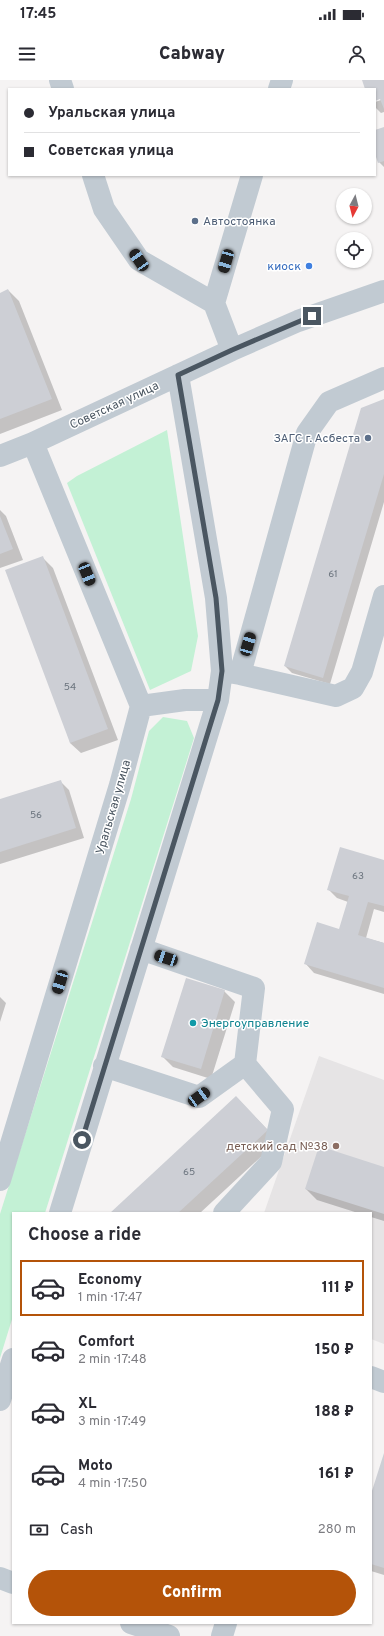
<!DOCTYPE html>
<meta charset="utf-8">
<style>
body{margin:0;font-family:Overpass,sans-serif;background:#f7f7f7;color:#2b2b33;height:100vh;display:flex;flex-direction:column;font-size:15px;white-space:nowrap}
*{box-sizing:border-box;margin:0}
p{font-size:13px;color:#7c7c81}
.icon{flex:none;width:22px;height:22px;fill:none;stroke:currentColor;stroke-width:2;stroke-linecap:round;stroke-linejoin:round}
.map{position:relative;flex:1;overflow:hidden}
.side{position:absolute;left:12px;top:1132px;width:360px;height:412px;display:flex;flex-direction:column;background:#fff;border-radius:0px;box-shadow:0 1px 3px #0004}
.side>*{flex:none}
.banner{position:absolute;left:8px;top:8px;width:368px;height:88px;border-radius:0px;box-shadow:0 1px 3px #0004;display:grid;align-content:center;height:88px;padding:0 16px;background:#fff}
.needle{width:26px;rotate:187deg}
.fabs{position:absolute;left:336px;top:108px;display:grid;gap:8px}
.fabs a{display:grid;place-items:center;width:36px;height:36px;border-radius:50%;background:#fff;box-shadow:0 1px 3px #0004;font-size:20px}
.end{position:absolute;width:18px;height:18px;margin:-9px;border:5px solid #4a5661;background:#fff;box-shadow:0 0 0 2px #fff}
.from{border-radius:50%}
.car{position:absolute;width:12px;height:24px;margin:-12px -6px;border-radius:5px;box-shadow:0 0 3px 1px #0007;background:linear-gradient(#222 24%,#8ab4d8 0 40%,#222 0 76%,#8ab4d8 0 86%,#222 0)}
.banner b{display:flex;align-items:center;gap:14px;height:38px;font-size:15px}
.banner b+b{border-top:1px solid #e1e1e2}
.banner i{width:10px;height:10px;background:#2b2b33}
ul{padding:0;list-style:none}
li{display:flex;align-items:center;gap:12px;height:56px;margin:0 8px 6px;padding:0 8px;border:2px solid transparent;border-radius:0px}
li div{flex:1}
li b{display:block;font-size:15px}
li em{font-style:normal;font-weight:800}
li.selected{border-color:#b45309}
li>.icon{width:36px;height:36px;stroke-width:1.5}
h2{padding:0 16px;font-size:18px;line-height:48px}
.pay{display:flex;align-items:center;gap:10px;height:44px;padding:0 16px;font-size:15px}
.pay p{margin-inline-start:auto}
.action{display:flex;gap:8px;margin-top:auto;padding:8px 16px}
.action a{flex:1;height:46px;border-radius:24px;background:#b45309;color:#fff;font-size:16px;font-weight:800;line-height:46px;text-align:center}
.status{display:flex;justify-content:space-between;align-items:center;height:28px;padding:0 20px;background:#fff;direction:ltr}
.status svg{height:11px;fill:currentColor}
header{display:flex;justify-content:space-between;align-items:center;height:52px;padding:0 16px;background:#fff;font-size:18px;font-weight:800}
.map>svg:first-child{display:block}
</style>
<div class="status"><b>17:45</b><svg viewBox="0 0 49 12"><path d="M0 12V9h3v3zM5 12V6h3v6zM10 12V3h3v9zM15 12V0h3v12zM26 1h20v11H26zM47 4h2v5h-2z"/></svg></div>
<header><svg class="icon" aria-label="menu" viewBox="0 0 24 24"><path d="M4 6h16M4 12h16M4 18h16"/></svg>Cabway<svg class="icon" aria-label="person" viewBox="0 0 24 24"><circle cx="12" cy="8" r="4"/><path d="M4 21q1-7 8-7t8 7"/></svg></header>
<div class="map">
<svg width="384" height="1556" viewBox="0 0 384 1556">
<rect width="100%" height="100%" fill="#f5f3f3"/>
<path fill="#e6e4e5" d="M319,976L384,1000V1264L371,1259V1133H264Z"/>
<path fill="#c3f1d5" d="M167,350L198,556L191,591L150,610L67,403L77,396Z
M163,637L187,641L194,658L45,1133H13V1236L0,1278V1134L131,719L149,651Z"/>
<path fill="#0003" d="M363,0H384V17L375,20V22L384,19V32L381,33L375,27V9H366Z
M384,48V87L379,82L375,71V51Z
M8,210L19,221L62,330L0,354V214Z
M384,320V422L330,604L292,593L285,586Z
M0,430L6,436L23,480L0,488Z
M42,477L53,488L118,660L81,673L70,663Z
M60,701L69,710L84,758L0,784V720Z
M384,781V832L374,829L366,858L384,863V914L314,893L305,883L340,850L348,822L337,818L328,809Z
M224,911L235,922L211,999L173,987L162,976Z
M0,917L6,923L0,942Z
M236,1017L278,1061L200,1133H112Z
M384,1088V1141L371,1137V1133H358L317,1120L306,1109Z
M384,1376V1495L371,1491V1417Z"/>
<path fill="#cdcfd5" d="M362,0H384V29L380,19L375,21V9H365Z
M384,47V81L378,83L375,74V50Z
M8,209L52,319L0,339V213Z
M384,319V394L323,598L284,586L361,328Z
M0,436L13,469L0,474Z
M43,476L108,649L70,663L5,490Z
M61,700L76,748L0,772V719Z
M340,767L384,780V826L368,822L358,855L384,863V908L304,884L317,842L339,849L349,816L327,810Z
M186,898L225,910L201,989L161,977Z
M236,1016L268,1050L178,1133H110Z
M319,1066L384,1087V1134L305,1109Z
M384,1373V1488L371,1484V1414Z"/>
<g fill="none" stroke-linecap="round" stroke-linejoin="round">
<path stroke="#c1cad2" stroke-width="22" d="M60,0L63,9
M279,9L282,0
M93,95L104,129L139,180L214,223
M232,270L214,223L252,95
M0,376L33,363L232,270L298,241L384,211
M222,591L240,594L307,353L329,322L384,298
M240,594L336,616L353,608L362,592L384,516
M141,626L185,620H218
M141,869L254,908L245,984
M104,986L199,1017L245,984L283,1029L271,1082L224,1133
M0,1100L120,705L141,626L33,363
M60,1133L218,620L222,591L216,518L178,295
M371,1297L384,1302
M0,1320L13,1279
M0,1498L13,1503
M131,1543L169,1556
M222,1556L226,1543"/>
</g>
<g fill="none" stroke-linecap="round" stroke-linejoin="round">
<path stroke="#4a5661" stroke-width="5" d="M82,1060L218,620L222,591L216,518L178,295L232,270L312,236"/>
</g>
<g fill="#5c6f8a" stroke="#fff" stroke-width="1.5">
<circle cx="195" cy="141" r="4"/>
<circle cx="368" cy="358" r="4"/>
</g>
<circle fill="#3f7fe0" stroke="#fff" stroke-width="1.5" cx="309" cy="186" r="4"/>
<circle fill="#0f9aa8" stroke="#fff" stroke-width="1.5" cx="193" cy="943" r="4"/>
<circle fill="#8d6e63" stroke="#fff" stroke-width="1.5" cx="336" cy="1066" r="4"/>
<g text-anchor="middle" stroke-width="3" stroke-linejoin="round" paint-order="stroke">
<g font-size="10" fill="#6b747e">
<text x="333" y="497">61</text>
<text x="70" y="610">54</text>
<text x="36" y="738">56</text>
<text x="358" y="799">63</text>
<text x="189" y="1095">65</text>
</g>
<g font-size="12" fill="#4e5e75" stroke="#fff" text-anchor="start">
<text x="203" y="145">Автостоянка</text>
<text x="360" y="362" text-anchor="end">ЗАГС г. Асбеста</text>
</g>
<g font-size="12" fill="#366cbe" stroke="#fff" text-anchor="end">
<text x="301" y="190">киоск</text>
</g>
<g font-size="12" fill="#4a5661" stroke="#fff">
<text transform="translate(114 325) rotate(-25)" y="4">Советская улица</text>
<text transform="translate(113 727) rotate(-74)" y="4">Уральская улица</text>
</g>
<g font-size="12" fill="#0d838f" stroke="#fff" text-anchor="start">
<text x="201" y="947">Энергоуправление</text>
</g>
<g font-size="12" fill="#785e54" stroke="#fff" text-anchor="end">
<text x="328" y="1070">детский сад №38</text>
</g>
</g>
</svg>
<div class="fabs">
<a><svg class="needle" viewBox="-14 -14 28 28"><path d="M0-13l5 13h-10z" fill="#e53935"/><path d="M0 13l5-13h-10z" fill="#7c7c81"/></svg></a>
<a><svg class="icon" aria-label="locate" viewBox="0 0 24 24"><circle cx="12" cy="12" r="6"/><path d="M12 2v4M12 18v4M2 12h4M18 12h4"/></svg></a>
</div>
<i class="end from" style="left:82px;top:1060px"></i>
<i class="end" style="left:312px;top:236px"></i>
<i class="car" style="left:139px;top:180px;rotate:326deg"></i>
<i class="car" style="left:226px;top:181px;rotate:196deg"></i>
<i class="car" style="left:87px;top:494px;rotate:158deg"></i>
<i class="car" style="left:248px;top:564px;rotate:16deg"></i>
<i class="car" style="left:166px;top:878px;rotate:288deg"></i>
<i class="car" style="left:60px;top:902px;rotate:197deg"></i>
<i class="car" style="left:199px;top:1017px;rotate:54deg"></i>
<div class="banner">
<b><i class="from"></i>Уральская улица</b>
<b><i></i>Советская улица</b>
</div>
<section class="side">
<h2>Choose a ride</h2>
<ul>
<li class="selected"><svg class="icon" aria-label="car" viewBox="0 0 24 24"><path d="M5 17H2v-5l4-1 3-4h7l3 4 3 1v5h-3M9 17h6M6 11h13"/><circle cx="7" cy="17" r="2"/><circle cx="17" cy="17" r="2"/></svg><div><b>Economy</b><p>1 min · 17:47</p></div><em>111 ₽</em></li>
<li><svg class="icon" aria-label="car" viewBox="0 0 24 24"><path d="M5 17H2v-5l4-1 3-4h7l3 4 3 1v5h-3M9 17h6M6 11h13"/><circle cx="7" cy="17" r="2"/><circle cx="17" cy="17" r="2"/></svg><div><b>Comfort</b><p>2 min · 17:48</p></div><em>150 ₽</em></li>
<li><svg class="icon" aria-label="car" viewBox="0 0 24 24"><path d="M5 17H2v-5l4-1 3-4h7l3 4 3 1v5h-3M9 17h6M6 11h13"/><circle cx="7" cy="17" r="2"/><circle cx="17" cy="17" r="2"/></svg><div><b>XL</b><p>3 min · 17:49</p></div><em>188 ₽</em></li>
<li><svg class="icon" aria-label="car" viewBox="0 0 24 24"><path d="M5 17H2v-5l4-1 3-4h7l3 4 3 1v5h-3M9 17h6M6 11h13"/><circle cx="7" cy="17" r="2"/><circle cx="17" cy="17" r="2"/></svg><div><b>Moto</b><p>4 min · 17:50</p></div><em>161 ₽</em></li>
</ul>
<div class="pay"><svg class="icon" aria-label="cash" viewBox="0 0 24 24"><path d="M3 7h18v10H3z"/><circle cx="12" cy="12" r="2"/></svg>Cash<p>280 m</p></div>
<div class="action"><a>Confirm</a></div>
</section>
</div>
